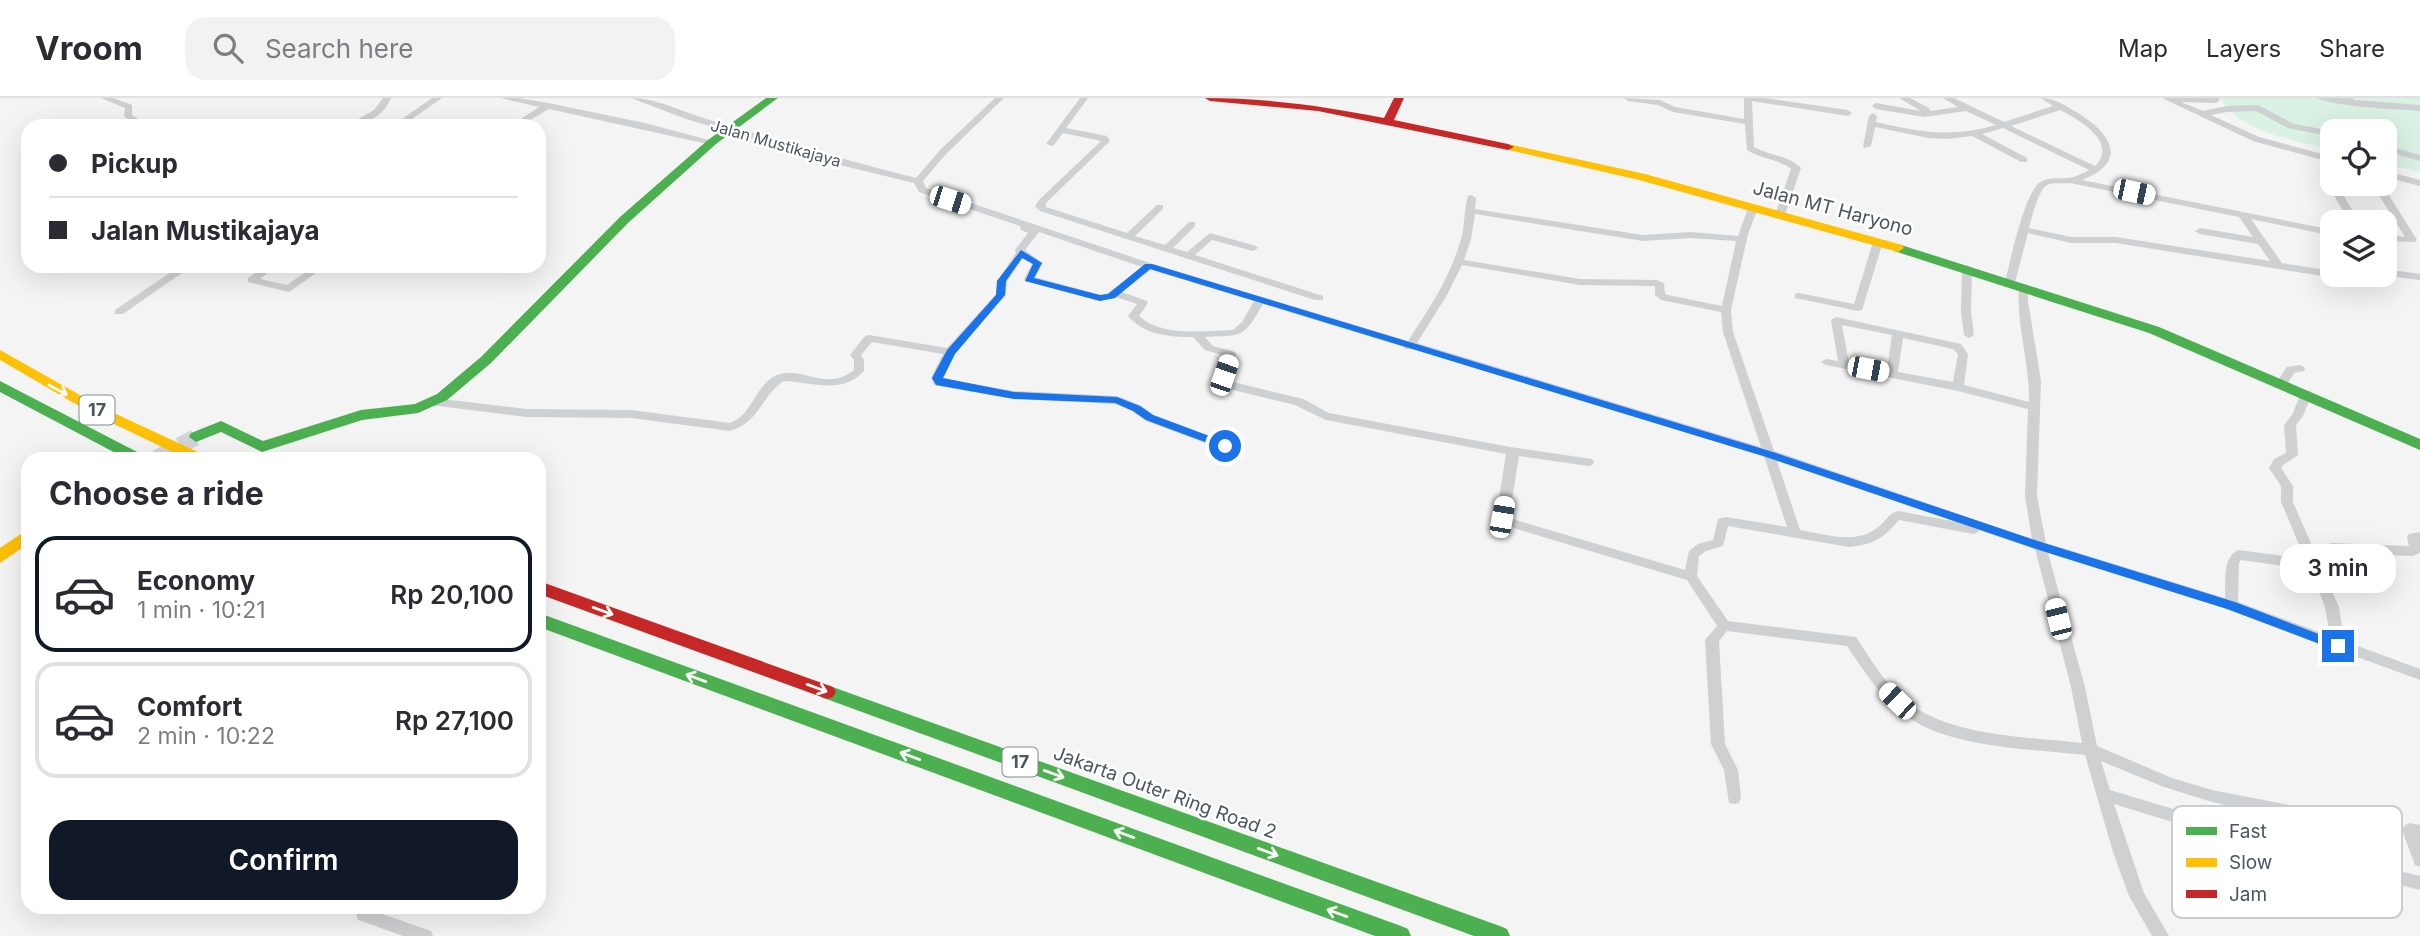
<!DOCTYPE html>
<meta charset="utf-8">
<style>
body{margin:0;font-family:Inter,sans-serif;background:#f2f2f3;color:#2b2b33;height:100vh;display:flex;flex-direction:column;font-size:26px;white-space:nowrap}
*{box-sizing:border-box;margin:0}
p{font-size:23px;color:#7c7c81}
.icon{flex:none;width:38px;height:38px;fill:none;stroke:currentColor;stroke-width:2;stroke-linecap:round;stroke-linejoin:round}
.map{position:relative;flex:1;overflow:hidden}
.details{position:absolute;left:21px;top:354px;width:525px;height:462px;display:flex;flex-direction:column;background:#fff;border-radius:21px;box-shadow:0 7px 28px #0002}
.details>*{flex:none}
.banner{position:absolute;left:21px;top:21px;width:525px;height:154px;border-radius:21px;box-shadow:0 7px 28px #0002;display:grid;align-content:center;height:154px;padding:0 28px;background:#fff}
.buttons{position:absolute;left:2320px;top:21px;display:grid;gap:14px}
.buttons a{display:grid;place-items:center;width:77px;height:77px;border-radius:14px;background:#fff;box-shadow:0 7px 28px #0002;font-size:35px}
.end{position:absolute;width:32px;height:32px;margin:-16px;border:9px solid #1a73e8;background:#fff;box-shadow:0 0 0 4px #fff}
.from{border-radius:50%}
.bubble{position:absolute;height:49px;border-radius:21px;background:#fff;box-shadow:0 7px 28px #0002;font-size:23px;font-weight:600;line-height:49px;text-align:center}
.car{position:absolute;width:21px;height:42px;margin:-21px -10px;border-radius:9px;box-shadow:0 0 5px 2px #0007;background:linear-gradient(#fff 24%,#345 0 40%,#fff 0 76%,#345 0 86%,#fff 0)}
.banner b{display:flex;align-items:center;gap:24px;height:66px;font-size:26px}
.banner b+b{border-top:2px solid #e1e1e2}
.banner i{width:18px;height:18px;background:#2b2b33}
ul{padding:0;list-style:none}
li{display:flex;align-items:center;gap:21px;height:116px;margin:0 14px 10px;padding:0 14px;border:4px solid #e1e1e2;border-radius:21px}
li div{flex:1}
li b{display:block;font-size:26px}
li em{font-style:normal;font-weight:600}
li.active{border-color:#111827}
li>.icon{width:63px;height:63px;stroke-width:1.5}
h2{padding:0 28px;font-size:32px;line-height:84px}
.cta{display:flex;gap:14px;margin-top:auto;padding:14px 28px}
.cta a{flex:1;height:80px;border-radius:21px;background:#111827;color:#fff;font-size:28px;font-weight:600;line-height:80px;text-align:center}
header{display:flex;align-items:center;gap:42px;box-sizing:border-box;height:98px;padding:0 35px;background:#fff;border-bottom:2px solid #e1e1e2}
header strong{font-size:33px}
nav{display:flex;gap:38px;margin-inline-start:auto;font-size:24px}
.search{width:490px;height:63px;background:#f2f2f3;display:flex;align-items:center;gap:18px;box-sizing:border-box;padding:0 24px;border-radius:21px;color:#7c7c81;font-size:26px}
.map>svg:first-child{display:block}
</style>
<header>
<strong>Vroom</strong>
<div class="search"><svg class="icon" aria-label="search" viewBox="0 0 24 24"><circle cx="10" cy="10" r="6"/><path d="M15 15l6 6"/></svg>Search here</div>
<nav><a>Map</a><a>Layers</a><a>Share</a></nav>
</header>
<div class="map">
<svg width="2420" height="838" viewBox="0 0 2420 838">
<rect width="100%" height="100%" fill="#f4f4f4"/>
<path fill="#d9f2e3" d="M2220,0H2420V74L2385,66V33H2333V52C2296,42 2241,36 2220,0Z"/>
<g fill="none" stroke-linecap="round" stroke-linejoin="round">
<path stroke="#d2d4d7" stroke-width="17" stroke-dasharray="17 9" stroke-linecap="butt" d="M157,360L196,339"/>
<path fill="#ced0d2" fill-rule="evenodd" d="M101,0H113L132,7V17L140,22L160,28L134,26L124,18L125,10Z
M383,0H391C384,18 365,28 346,28L374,12Z
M432,0H442L402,28H392Z
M501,0H518L548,5L645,25L716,44L712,47L549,11L520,28H510L539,9Z
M631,0C658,0 687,16 713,23C781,43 848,63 916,80L940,52L995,0H1004L946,56L923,83L926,90L1153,166L1408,243C1429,211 1451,178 1461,141C1465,127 1464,111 1468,98L1471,97L1476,100L1475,111L1643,137L1691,134L1738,138L1748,110L1750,108H1756L1758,110L1748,136L1731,212L1733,234L1774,353L2032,441L2025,398L2028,311L1958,293L1826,267L1821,264L1826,261L1838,263L1831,222L1836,219L1961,246L1968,256L1964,287L2029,304C2030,265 2016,227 2019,189L2024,186L2028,187V203L2041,283L2037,398L2046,445L2225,500C2226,484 2222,460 2238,452L2284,458L2303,456L2281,404V388L2269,370L2274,361L2286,355L2284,327L2292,317L2302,293H2310L2312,296L2303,318L2296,327L2298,357L2283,367L2281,370L2293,388V404L2313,450L2332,445L2409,448L2407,439L2409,436L2420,434V455L2412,458L2332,455L2317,459L2339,509L2344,543L2420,571V582L2227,511L2048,455L2085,589L2097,648L2172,680L2212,692L2310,711L2315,713L2317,718L2315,723L2310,725L2212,704L2164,689L2101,663L2110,692L2276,742L2420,778V792L2276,756L2114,706L2144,795L2169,838H2152L2129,798L2113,754L2085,657C2032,651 1950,650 1906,618C1881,600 1864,573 1847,548L1727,533L1719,543L1725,646L1738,672L1741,700L1739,705L1734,706L1729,705L1724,672L1711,646L1705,542L1717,528L1687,482L1500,426L1496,419L1506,356L1326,322L1295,307L1225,290L1219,277L1225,258L1205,252L1193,239C1169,239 1144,237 1128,218L1137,206L1116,199L1100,203L1025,183L1024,181L1032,166L1023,160L1007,183L1006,197L955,255L943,281L1014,293L1117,298L1140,307L1154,317L1229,345L1231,348L1229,351H1221L1146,323L1132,313L1115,306L1014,301L934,287L931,280L943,256L872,244L861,257L864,262V273C843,297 812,284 784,283C761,298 760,324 730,333L631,320L526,319L430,307L428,304L430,301L434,300L526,311L631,312L730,325C753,317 756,283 780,276C804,269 826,294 854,272V262L850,257L865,238L869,237L947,250L996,196L997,183L1016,155L1015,152L1028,135L1021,132L1020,128L919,94L914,85L840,67L686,21ZM1475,116L1643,143L1691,140L1736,143L1722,208L1668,197L1665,196L1664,185L1657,182L1580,181L1464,162L1471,141ZM1039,134L1142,169L1108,195L1100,197L1035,179L1043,165L1025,152ZM1462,167L1580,187L1655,188V197L1661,202L1721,214L1723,234L1761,349L1417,245L1447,197ZM1151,172L1254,203L1242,224L1233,232C1203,233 1162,239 1139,218L1148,205L1147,203L1122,194ZM1263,206L1404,249L1405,251H1413L1764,358L1787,429L1726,419L1718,421L1713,442L1698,446L1689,453L1685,472L1509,420L1519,358L1588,368L1592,367L1594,364L1592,361L1510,349L1329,315L1303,301L1233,284L1229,277L1236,256L1235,254L1213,248L1205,239C1243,237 1243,241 1263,206ZM1842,227L1892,237L1887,272L1849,265ZM1903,240L1953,251L1958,256L1953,284L1898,274ZM1777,363L1957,424L1898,413C1887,416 1886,424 1877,430C1855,447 1825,436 1800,432ZM1899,422L1973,436L1977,435L1979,432L2035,451L2071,589L2082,645C2030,639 1965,639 1919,612C1892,597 1873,565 1856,539L1728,523L1697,478L1699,458L1706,453L1723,448L1728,428L1849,449C1876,446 1883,440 1899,422ZM2241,462L2284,468L2307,464L2325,509L2330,538L2238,504L2239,465Z
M1080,0H1088L1066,30L1107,38L1110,43L1046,105V109L1127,135L1157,107H1163V111L1135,138L1165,147L1189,124H1195V128L1173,150L1187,154L1210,135L1256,148L1258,150L1253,153L1212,142L1195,157L1323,198V202H1315L1040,113L1035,108L1039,102L1101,43L1063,35L1053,48L1046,46Z
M1624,0L1660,2L1675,9L1744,21V0H1765L1848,12L1852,15L1848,18L1752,3L1754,49C1770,58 1788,57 1801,70L1785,117L1780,120L1775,117L1791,71C1778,61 1761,61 1747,52L1745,26L1673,14L1658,7L1628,3Z
M1899,0H1910L1929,10L1930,13L1958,9L1943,0H1954L2004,24L2053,8L2041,0C2053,0 2061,5 2071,11C2106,30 2134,62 2082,82L2333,132V138L2251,121L2282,165L2333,173V177L2367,178L2385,177V171L2420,176V182L2389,178L2373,184H2360L2116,145H2071L2028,135L2015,184L2014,186H2006L2005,184C2010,165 2025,90 2042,83C2050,79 2060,81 2069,80C2076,79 2083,75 2089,72L2003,30L1982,36L2027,60V64H2021L1972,38L1947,41L1928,40L1875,29L1871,48L1864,50L1863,48L1869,18L1873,15L1877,18L1876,24C1922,34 1949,40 1996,27L1966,13L1924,19L1876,11L1872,8L1876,5L1921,13ZM2060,12C2078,21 2119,44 2095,68L2011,28ZM2070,85L2239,119L2253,139L2200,130L2195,133L2200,136L2258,146L2270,163L2116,139H2071L2029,130C2032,120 2038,92 2047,87C2053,84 2063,86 2070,85Z
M2162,0H2219L2220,2L2216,5L2181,4L2203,13L2227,8L2258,7L2294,26L2333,33V39L2288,30L2256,13L2227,14L2211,17L2259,39L2333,59V65L2253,43Z
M2317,0H2353L2354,2L2420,7V13C2397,11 2334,9 2317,0Z
M2385,47L2420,57V63L2385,53Z
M2385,73L2420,82V88L2385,79Z
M2327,79H2333V86H2337L2359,124H2349L2325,81Z
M2382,91L2387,94L2417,142L2415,144L2385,143V137L2405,139L2377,94Z
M1878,141L1883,144L1862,212L1858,213L1795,200V196L1799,195L1854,206L1873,144Z
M1967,167L1972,170L1971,214L1974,237L1969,240L1964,237L1961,214L1962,170Z
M180,168H192L123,216H115V212Z
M265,168H277L260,181L287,187L314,168H326L289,194L248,184V180Z
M2300,267L2304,269L2305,271L2304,273L2294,275L2286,288H2278L2276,285L2287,269Z
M2410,725L2420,727V769L2415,767L2402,732L2405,727Z
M354,808H370L371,812L431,833L433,838H403L364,824L358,822Z"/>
<path fill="#4caf50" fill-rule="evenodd" d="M766,0H778L716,46L628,125L491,265L447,302L418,315L362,322L262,354L221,334L196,344L189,339L191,335L221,323L263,343L361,312L415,306L437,296L481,259L620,119L708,42Z
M1898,146L2159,229L2420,341V352L2149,235L1894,153L1892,150Z
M0,283L141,356L144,360H125L0,294Z
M539,515L1401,828L1408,831L1411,838H1375L539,529Z
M827,587L1500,828L1507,831L1510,838H1474L821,599L818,594L821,589Z"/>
<path fill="#ffc107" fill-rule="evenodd" d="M1508,46L1645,76L1902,147L1904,150L1898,154L1639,82L1504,51V47Z
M0,252L101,309L202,356L205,360H185L91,315L0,262Z
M28,431V446L0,465V450Z"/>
<path fill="#c62828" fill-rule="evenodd" d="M1205,0C1266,0 1324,8 1384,20L1394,0H1404L1394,22L1508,46L1514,49L1508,52L1318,13L1210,3Z
M539,483L833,589L836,594L833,599L827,601L539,496Z"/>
</g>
<defs><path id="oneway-shaft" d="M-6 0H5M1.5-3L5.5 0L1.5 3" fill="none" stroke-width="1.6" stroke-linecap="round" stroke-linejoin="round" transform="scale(1.75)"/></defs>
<g stroke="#f6fbf6">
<use href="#oneway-shaft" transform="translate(58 292) rotate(28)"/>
<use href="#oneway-shaft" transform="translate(603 513) rotate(20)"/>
<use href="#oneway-shaft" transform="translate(696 580) rotate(-160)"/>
<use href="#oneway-shaft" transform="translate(817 590) rotate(20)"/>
<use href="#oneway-shaft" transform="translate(910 658) rotate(-160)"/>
<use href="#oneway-shaft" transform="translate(1054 676) rotate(20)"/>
<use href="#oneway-shaft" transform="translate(1124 736) rotate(-160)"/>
<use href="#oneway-shaft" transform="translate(1268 754) rotate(20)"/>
<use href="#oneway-shaft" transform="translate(1337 815) rotate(-160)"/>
</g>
<path fill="#1a73e8" d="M1021,152L1042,165L1034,180L1100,197L1108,196L1145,166H1152L1773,354L2044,445L2235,504L2342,545L2344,548L2338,553L2227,511L2036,451L1766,359L1150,171L1115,200L1100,203L1025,183L1033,166L1022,160L1006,183L1005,197L955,256L943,280L1014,294L1117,299L1140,308L1153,317L1228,345V350H1221L1146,322L1133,313L1115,305L1014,301L936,287L932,280L947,252L996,197L997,183Z"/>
<g text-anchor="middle" stroke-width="5" stroke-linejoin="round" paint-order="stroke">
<g font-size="16" fill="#4a5661" stroke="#fff">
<text transform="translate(776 45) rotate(16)" y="6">Jalan Mustikajaya</text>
</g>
<g fill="#fff" stroke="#808990" stroke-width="2">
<rect x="79.5" y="297.5" width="35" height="29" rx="5"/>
<rect x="1002.5" y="649.5" width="35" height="29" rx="5"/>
</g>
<g font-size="18" font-weight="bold" fill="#4a5661">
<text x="97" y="318">17</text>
<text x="1020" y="670">17</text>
</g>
<g font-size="19" fill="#4a5661" stroke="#fff">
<text transform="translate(1833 110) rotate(15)" y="7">Jalan MT Haryono</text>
<text transform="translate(1165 694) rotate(20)" y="7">Jakarta Outer Ring Road 2</text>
</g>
</g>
<rect x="2172" y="708" width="230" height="112" rx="10" fill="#fff" stroke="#c9ccd0" stroke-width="2"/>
<rect x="2186" y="729" width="31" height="8" fill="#4caf50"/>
<rect x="2186" y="760" width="31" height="9" fill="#ffc107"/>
<rect x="2186" y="792" width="31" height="8" fill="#c62828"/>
<g font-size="19" fill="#4a5661">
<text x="2229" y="740">Fast</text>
<text x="2229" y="771">Slow</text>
<text x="2229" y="803">Jam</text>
</g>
</svg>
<div class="buttons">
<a><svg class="icon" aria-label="locate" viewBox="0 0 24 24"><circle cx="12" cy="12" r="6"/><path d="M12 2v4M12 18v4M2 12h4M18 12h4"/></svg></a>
<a><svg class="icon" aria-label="layers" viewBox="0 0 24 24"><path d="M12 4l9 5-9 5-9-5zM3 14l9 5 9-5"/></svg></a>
</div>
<i class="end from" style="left:1225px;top:348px"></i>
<i class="end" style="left:2338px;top:548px"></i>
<div class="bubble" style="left:2280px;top:446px;width:116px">3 min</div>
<i class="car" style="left:2134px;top:94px;rotate:102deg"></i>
<i class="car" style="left:950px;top:102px;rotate:108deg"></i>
<i class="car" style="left:1868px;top:271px;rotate:101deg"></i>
<i class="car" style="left:1224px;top:277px;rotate:19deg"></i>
<i class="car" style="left:1502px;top:419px;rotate:10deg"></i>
<i class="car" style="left:2058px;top:521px;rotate:346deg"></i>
<i class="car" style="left:1897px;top:603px;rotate:314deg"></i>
<div class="banner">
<b><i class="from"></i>Pickup</b>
<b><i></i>Jalan Mustikajaya</b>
</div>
<section class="details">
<h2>Choose a ride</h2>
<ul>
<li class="active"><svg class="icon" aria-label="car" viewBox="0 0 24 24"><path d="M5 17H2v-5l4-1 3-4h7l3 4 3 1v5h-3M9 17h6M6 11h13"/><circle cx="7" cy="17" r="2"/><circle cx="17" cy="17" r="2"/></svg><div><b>Economy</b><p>1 min · 10:21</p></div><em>Rp 20,100</em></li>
<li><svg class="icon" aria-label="car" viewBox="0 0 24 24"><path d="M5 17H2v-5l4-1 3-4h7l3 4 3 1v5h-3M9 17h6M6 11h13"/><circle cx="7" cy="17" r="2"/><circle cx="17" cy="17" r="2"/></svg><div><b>Comfort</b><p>2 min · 10:22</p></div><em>Rp 27,100</em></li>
</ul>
<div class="cta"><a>Confirm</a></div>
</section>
</div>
